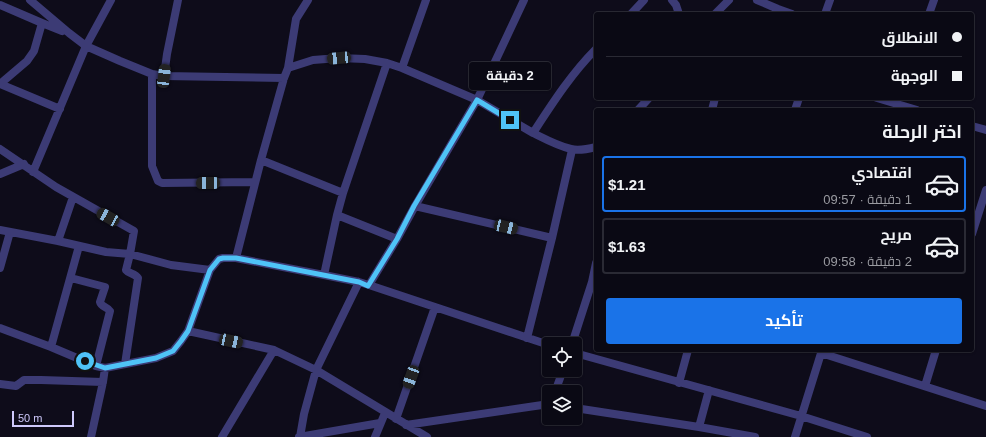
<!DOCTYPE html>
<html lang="ar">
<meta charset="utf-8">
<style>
body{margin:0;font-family:Helvetica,Cairo,sans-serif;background:#13121d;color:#f1f3f6;direction:rtl;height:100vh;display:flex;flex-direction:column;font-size:15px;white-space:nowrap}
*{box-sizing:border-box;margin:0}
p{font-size:13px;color:#999aa0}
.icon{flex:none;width:22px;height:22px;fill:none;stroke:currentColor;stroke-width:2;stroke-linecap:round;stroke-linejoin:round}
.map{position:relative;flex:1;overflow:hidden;direction:ltr}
.details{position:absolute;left:594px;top:108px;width:380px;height:244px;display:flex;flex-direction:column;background:#0a0914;border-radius:4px;box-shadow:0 1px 3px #0004,0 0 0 1px #2a2a34;direction:rtl}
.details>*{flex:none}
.hud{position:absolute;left:594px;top:12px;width:380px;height:88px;border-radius:4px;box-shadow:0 1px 3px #0004,0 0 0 1px #2a2a34;direction:rtl;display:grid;align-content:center;height:88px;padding:0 12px;background:#0a0914}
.tools{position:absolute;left:542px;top:337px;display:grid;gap:8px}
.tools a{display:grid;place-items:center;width:40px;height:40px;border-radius:4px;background:#0a0914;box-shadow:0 1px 3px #0004,0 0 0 1px #2a2a34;font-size:20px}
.scale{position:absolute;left:12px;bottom:10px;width:62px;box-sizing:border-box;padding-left:4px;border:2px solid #cec9fb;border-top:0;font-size:11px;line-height:14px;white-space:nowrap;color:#cec9fb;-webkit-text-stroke:3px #0e0c1a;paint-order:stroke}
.end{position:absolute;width:18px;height:18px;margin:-9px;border:5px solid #4fc3f7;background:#111;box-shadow:0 0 0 2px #111}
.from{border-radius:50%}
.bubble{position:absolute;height:28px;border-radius:4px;background:#0a0914;box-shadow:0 1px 3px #0004,0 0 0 1px #2a2a34;font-size:13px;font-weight:700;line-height:28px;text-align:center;direction:rtl}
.car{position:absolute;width:12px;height:24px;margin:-12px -6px;border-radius:5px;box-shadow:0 0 3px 1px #0007;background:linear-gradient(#222 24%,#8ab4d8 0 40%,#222 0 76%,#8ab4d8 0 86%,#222 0)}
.hud b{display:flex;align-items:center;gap:14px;height:38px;font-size:15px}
.hud b+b{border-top:1px solid #2a2a34}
.hud i{width:10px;height:10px;background:#f1f3f6}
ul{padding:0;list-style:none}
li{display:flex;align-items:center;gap:12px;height:56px;margin:0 8px 6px;padding:0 4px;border:2px solid #2a2a34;border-radius:4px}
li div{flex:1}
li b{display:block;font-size:15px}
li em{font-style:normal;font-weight:700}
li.current{border-color:#1a73e8}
li>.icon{width:36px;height:36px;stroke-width:1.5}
h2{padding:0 12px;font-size:18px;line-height:48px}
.action{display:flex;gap:8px;margin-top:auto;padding:8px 12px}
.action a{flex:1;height:46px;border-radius:4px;background:#1a73e8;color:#fff;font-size:16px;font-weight:700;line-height:46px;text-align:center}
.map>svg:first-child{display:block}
</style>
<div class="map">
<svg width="986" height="437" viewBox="0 0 986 437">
<rect width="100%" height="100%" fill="#0e0c1a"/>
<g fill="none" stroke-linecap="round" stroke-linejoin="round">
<path stroke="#3c3b75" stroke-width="8" d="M30,0L69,33L86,46L120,61L152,74L164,76L284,78
M426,0L402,68L477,100L533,133C552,104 571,74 596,49
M672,0L676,5L679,14
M757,0L778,9L792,14
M0,5L42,23L34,51L27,61L0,84
M631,14L644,0
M715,14L729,0
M825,14L830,0
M929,14L934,0
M42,23L62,31
M387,63L343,193L337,215L397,239
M288,68L296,19L308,0
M402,68L387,63L365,59L339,58L313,60L288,68L284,78L261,160L236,258L324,275L359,282L369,285L397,239L415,206L477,100L524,0
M152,74V166L158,181L162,183L255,182
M164,76L167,54L178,0
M0,84L60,109
M877,98L917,110
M638,110L649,98
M712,110L715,98
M795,110L799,98
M972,126L986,130
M533,133C545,139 558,146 571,149C579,151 588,149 596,147
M0,149L56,187L134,231L130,254L126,270C129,274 135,273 138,278L125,364
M261,160L343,193
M33,172L86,46L111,0
M0,174L24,164
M415,206L552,238L572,150
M0,230L58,241L106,252L130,254L171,265L210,270
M972,234L986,190
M58,241L73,197
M236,258H223L219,259L210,270L188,331L274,350L316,370L304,414L300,437
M0,268L10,232
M324,275L337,215
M71,278L105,287L100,302C101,307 108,307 110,311L96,366
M359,282L316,370L427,437
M369,285L549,345
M0,328L51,347L96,366L105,368L156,358L173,351L181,341L188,331
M527,338L552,238
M572,344L592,282L596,263
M51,347L79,246
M575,353L801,416L867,437
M821,353L986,406
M679,383L688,350
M0,384L16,386L24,380H41L103,382
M925,386L936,350
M555,392L563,370
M575,408L699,427L755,437
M396,419L435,307
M406,425L549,404
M699,427L709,390
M91,437L103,382L105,368
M222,437L274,350
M299,437L380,423
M375,437L385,413
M795,437L822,350"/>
</g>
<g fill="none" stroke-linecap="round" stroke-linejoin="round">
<path stroke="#4fc3f7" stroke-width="5" d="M85,361L105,368L156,358L173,351L181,341L188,331L210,270L219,259L223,258H236L359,282L368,286L397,239L414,206L477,100L510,120"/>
</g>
</svg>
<div class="tools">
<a><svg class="icon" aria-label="locate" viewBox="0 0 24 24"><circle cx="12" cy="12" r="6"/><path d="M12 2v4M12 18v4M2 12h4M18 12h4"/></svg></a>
<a><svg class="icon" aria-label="layers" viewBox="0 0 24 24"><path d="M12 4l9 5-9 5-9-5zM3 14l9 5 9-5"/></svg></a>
</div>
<div class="scale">50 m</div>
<i class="end from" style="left:85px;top:361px"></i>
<i class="end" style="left:510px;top:120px"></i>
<div class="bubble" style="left:469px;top:62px;width:82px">2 دقيقة</div>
<i class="car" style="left:339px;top:58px;rotate:265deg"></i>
<i class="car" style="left:164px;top:76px;rotate:7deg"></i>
<i class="car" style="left:208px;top:183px;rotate:269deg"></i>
<i class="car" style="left:108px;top:217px;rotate:299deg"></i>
<i class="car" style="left:506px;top:227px;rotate:103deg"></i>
<i class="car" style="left:231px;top:341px;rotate:102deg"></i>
<i class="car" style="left:411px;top:377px;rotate:200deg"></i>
<div class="hud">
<b><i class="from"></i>الانطلاق</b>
<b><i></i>الوجهة</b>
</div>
<section class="details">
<h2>اختر الرحلة</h2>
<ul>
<li class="current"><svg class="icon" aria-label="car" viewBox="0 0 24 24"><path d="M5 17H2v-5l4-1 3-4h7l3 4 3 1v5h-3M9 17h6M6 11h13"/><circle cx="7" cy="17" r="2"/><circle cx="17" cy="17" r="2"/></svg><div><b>اقتصادي</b><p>1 دقيقة · 09:57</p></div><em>$1.21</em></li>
<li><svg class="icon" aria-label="car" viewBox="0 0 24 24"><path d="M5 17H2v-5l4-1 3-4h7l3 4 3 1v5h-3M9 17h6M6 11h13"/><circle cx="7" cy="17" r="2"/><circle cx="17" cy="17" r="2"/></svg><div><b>مريح</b><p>2 دقيقة · 09:58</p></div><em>$1.63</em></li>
</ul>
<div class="action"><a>تأكيد</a></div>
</section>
</div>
